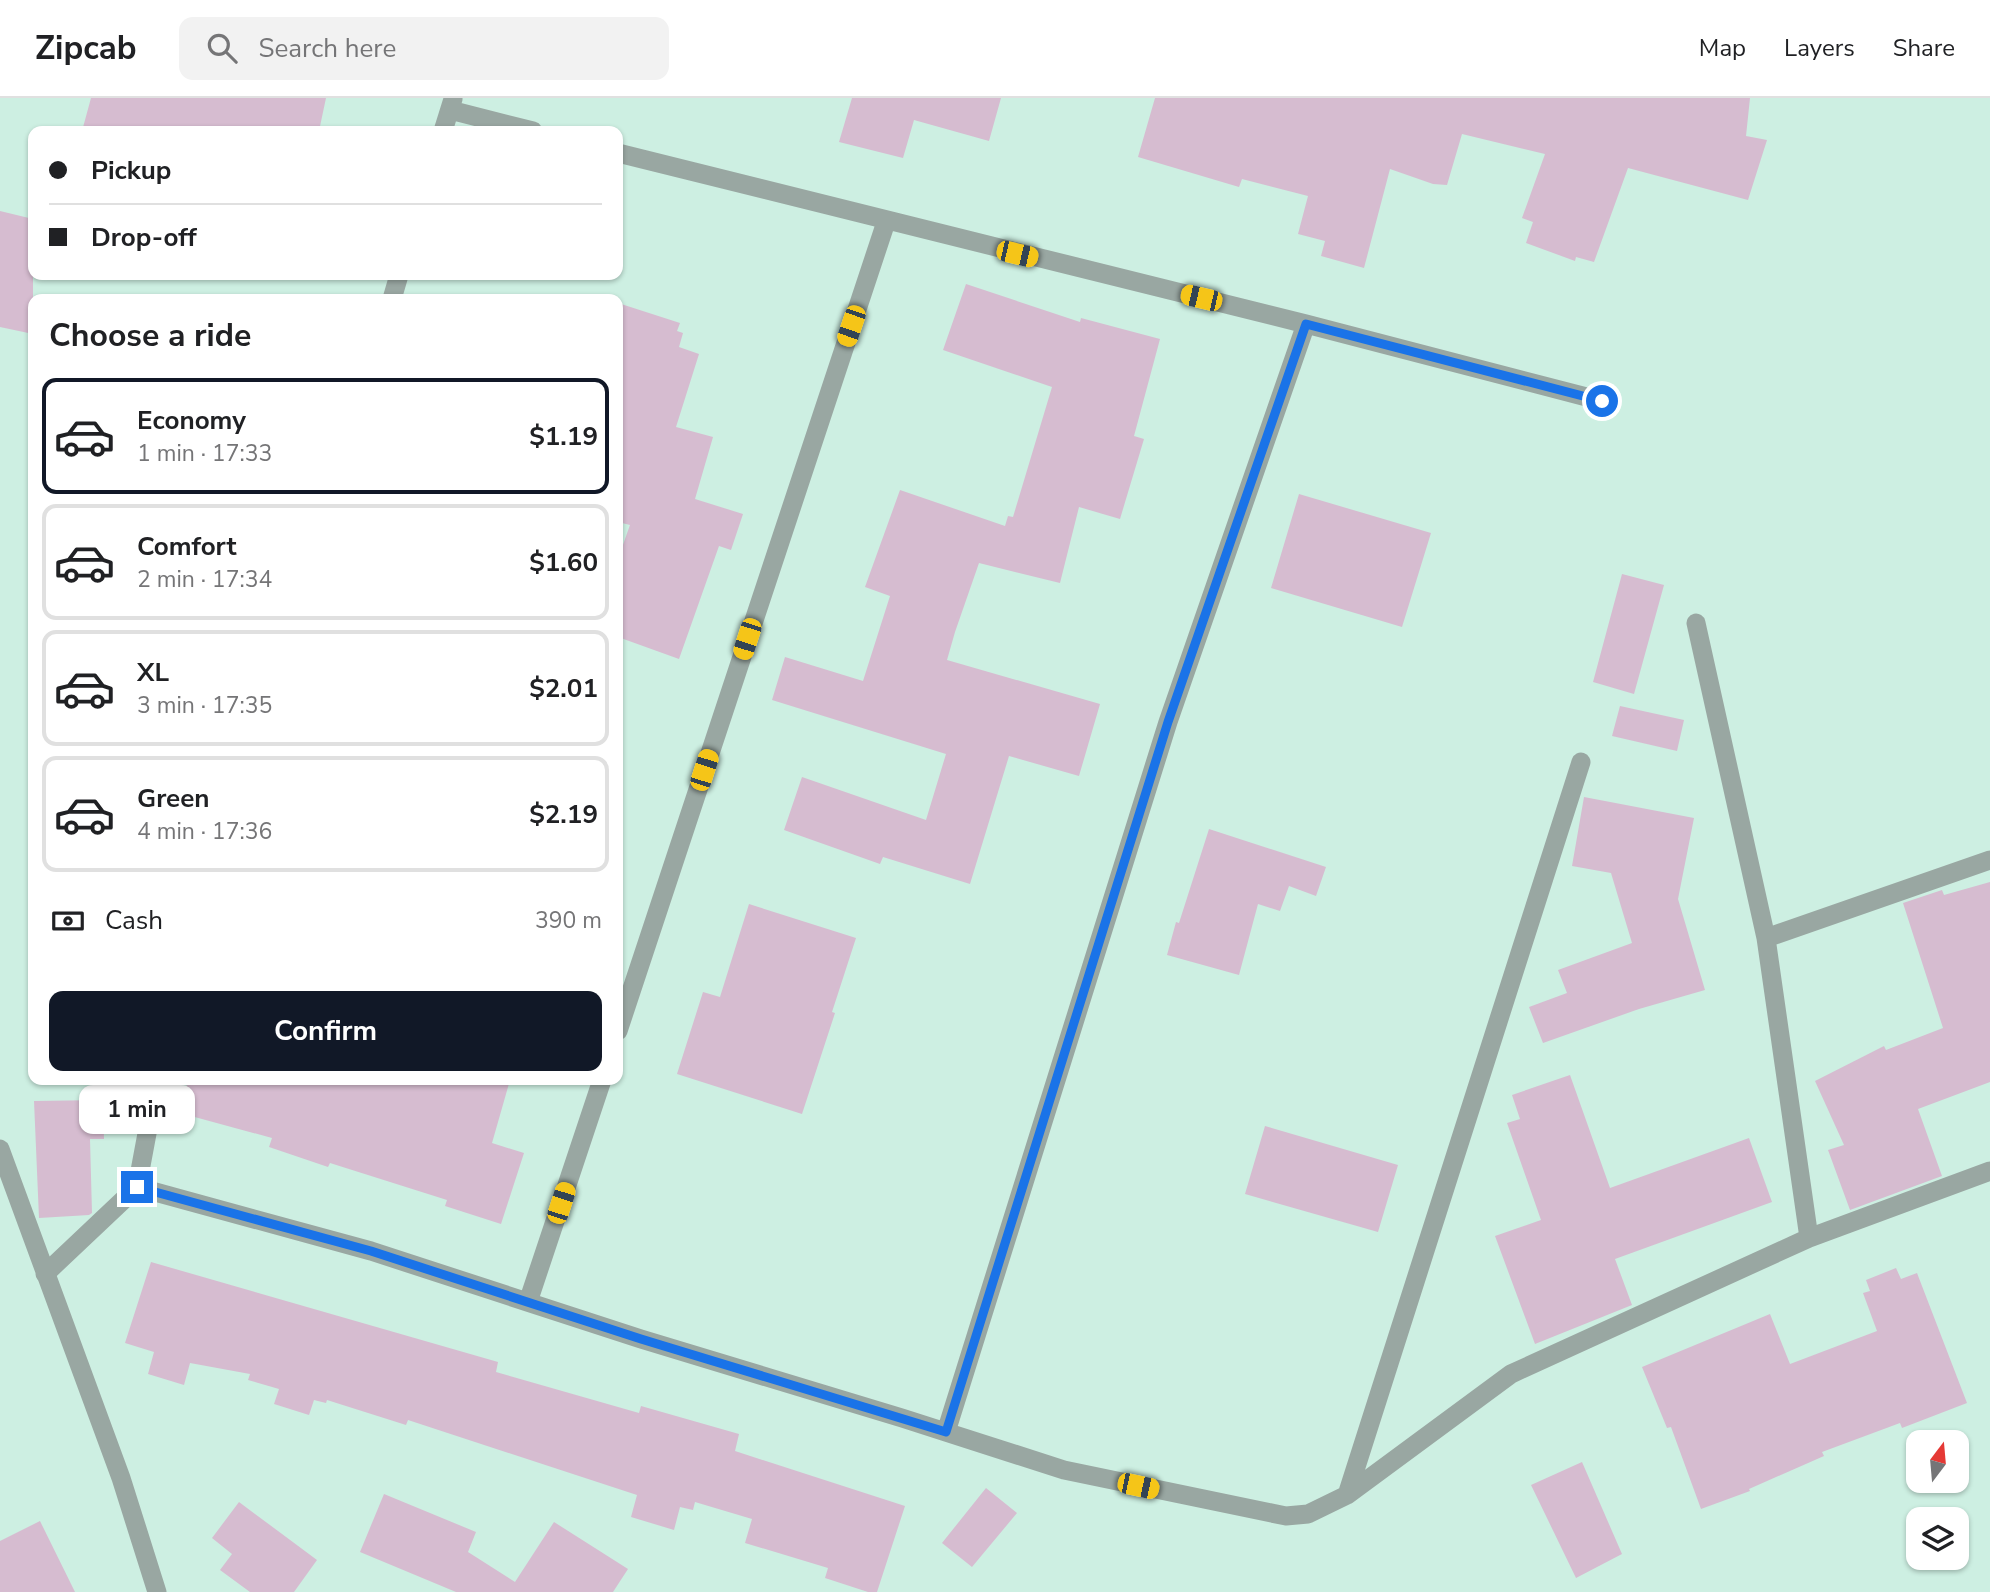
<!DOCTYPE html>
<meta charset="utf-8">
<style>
body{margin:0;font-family:"Nunito Sans",sans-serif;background:#f2f2f2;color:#202124;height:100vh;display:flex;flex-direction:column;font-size:26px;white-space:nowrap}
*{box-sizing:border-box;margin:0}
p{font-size:23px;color:#757577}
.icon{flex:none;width:38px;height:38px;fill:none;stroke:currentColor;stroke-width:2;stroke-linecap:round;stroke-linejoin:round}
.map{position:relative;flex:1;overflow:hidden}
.details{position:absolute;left:28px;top:196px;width:595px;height:791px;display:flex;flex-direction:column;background:#fff;border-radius:14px;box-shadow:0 2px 5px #0004}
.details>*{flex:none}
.hud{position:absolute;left:28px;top:28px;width:595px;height:154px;border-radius:14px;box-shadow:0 2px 5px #0004;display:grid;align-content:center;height:154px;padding:0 21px;background:#fff}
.needle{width:46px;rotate:16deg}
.controls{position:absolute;left:1906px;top:1332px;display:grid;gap:14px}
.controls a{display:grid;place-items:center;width:63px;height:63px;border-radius:14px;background:#fff;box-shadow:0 2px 5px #0004;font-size:35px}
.end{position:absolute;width:32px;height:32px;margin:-16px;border:9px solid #1a73e8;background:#fff;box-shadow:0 0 0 4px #fff}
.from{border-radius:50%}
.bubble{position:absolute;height:49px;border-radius:14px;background:#fff;box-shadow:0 2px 5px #0004;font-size:23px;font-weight:700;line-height:49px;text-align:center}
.car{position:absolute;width:21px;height:42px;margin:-21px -10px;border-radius:9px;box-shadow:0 0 5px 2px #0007;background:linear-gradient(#f5c518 24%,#345 0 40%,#f5c518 0 76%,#345 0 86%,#f5c518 0)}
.hud b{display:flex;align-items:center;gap:24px;height:66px;font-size:26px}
.hud b+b{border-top:2px solid #e0e0e0}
.hud i{width:18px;height:18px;background:#202124}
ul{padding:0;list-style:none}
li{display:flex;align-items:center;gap:21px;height:116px;margin:0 14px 10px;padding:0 7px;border:4px solid #e0e0e0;border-radius:14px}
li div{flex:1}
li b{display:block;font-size:26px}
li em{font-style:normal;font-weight:700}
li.on{border-color:#111827}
li>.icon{width:63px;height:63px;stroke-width:1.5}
h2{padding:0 21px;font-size:32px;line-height:84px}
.pay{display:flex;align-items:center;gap:18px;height:77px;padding:0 21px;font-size:26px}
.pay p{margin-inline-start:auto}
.action{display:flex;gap:14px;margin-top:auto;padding:14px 21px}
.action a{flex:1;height:80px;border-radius:14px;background:#111827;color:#fff;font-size:28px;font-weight:700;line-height:80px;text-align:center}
header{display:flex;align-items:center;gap:42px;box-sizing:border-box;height:98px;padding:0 35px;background:#fff;border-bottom:2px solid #e0e0e0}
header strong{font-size:33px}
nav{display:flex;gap:38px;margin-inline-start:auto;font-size:24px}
.search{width:490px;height:63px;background:#f2f2f2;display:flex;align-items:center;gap:18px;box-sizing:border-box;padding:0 24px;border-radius:14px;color:#757577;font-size:26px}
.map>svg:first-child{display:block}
</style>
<header>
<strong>Zipcab</strong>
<div class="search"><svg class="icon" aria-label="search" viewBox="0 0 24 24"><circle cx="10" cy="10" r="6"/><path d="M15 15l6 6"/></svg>Search here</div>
<nav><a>Map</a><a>Layers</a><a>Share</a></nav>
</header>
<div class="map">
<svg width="1990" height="1494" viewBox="0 0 1990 1494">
<rect width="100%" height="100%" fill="#cdefe2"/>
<path fill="#d6bcd0" d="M91,0H326L319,33H82Z
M852,0H1001L989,43L914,22L903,60L839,44Z
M1155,0H1750L1746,38L1767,42L1748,102L1628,70L1594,164L1576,159L1575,163L1526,145L1533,124L1522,120L1545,56L1462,36L1447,87L1433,86L1390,71L1364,170L1321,158L1325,143L1298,136L1308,98L1242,81L1239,89L1138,59Z
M0,113L33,121V236L0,229Z
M966,186L1080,224L1081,220L1160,241L1134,338L1144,341L1120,421L1079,409L1060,485L979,465L955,534L947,562L1100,606L1079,678L1009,658L970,786L883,759L880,766L784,732L802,679L926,722L946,656L772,602L785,559L863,583L890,498L865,489L900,392L1005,428L1008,418L1013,419L1052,289L943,252Z
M618,205L680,225L677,233L683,235L679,249L699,256L676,329L713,339L695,401L743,416L731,452L719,448L679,561L618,539V461L630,427L618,424Z
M1299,396L1431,435L1402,529L1271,490Z
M1622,476L1664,487L1634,596L1593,584Z
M1620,608L1684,622L1677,653L1612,638Z
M1584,699L1694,720L1678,801L1705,892L1639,911L1543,945L1529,909L1567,895L1558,872L1632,845L1611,775L1572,768Z
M1209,731L1326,769L1316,798L1289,788L1280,813L1258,806L1239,877L1167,857L1176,824L1179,825Z
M1990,784V984L1918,1011L1942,1078L1850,1112L1828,1052L1844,1047L1815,983L1884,948L1886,952L1943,930L1903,805L1942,792L1944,797Z
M749,806L856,840L832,914L835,915L802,1016L677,976L703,894L720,899Z
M1570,977L1610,1090L1749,1040L1772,1104L1615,1161L1632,1207L1535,1246L1495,1138L1541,1122L1507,1025L1520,1021L1512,997Z
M188,982H510L492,1045L524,1055L501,1126L445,1108L447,1102L330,1065L328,1069L269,1049L272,1040L180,1015Z
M103,1002L104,1041H90L92,1115L89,1117L39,1120L34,1003Z
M1265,1028L1398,1067L1378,1134L1245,1096Z
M151,1164L498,1264L496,1274L639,1315L641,1308L739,1336L735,1353L905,1408L877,1494H868L825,1480L828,1470L745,1445L752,1421L695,1404L693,1412L680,1409L674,1432L631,1419L637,1397L408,1322L406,1327L327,1302L326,1305L314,1302L309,1317L274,1306L279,1291L248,1282L250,1276L190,1265L184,1287L148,1276L154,1254L125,1245Z
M1896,1170L1901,1181L1917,1175L1967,1305L1902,1330L1900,1325L1822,1354L1824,1358L1749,1391L1750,1393L1701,1411L1671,1329L1667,1330L1642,1269L1770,1216L1790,1266L1877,1233L1863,1195L1870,1193L1866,1182Z
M1582,1364L1622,1456L1576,1480L1531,1387Z
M986,1390L1017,1415L972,1469L942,1445Z
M384,1396L476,1434L468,1454L515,1484L554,1424L628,1471L613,1494H456L360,1454Z
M239,1404L317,1462L294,1494H250L220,1472L232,1456L212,1440Z
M40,1423L75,1494H0V1443Z"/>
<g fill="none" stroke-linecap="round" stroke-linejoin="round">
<path stroke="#99a7a2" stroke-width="19" d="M450,12L533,33
M443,33L453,1
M618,55L1306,226L1602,303
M392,201L399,177
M1696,525L1766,840L1809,1140
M1766,840L1990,762
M618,933L886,124
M0,1051L121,1380L157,1494
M137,1089L371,1153L641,1241L902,1320L1064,1372L1286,1418L1308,1416L1347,1397L1511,1276L1809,1140L1990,1073
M45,1176L137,1089L157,982
M528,1204L602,982
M946,1334L1168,624L1306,226
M1347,1397L1581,664"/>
</g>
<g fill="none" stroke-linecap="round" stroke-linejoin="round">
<path stroke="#1a73e8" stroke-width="9" d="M137,1089L371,1153L641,1241L946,1334L1168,624L1306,226L1602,303"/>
</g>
</svg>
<div class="controls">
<a><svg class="needle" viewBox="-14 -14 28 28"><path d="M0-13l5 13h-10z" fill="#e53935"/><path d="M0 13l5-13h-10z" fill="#757577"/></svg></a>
<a><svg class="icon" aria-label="layers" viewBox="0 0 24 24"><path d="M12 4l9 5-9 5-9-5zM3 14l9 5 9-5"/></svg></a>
</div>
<i class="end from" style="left:1602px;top:303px"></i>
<i class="end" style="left:137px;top:1089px"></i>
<div class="bubble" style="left:79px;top:987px;width:116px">1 min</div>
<i class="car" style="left:1017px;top:156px;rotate:103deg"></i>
<i class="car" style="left:1201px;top:200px;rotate:283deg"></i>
<i class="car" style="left:851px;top:228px;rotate:199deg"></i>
<i class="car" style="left:747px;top:541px;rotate:198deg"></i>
<i class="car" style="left:704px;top:672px;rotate:18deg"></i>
<i class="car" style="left:561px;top:1105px;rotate:18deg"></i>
<i class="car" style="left:1138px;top:1388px;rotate:102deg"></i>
<div class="hud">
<b><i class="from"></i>Pickup</b>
<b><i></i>Drop-off</b>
</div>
<section class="details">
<h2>Choose a ride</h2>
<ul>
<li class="on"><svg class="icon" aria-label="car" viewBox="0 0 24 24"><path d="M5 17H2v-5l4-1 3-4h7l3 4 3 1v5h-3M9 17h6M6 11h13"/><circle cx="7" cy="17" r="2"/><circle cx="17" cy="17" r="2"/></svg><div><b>Economy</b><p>1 min · 17:33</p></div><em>$1.19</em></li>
<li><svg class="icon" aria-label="car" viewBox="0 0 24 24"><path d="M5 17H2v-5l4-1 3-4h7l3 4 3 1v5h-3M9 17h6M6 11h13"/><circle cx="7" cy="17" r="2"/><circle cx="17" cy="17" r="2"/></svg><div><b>Comfort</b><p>2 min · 17:34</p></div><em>$1.60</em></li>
<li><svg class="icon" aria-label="car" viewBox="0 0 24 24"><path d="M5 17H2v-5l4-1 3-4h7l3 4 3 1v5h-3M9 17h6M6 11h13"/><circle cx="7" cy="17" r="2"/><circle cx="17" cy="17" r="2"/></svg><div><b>XL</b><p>3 min · 17:35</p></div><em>$2.01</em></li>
<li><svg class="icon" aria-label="car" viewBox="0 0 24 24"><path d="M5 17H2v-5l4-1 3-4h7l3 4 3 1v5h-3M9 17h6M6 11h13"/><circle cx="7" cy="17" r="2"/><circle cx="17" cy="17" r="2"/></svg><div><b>Green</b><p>4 min · 17:36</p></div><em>$2.19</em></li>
</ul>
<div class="pay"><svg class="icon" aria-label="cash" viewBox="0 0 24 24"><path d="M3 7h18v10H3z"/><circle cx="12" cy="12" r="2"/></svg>Cash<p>390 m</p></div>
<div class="action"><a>Confirm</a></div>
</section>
</div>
